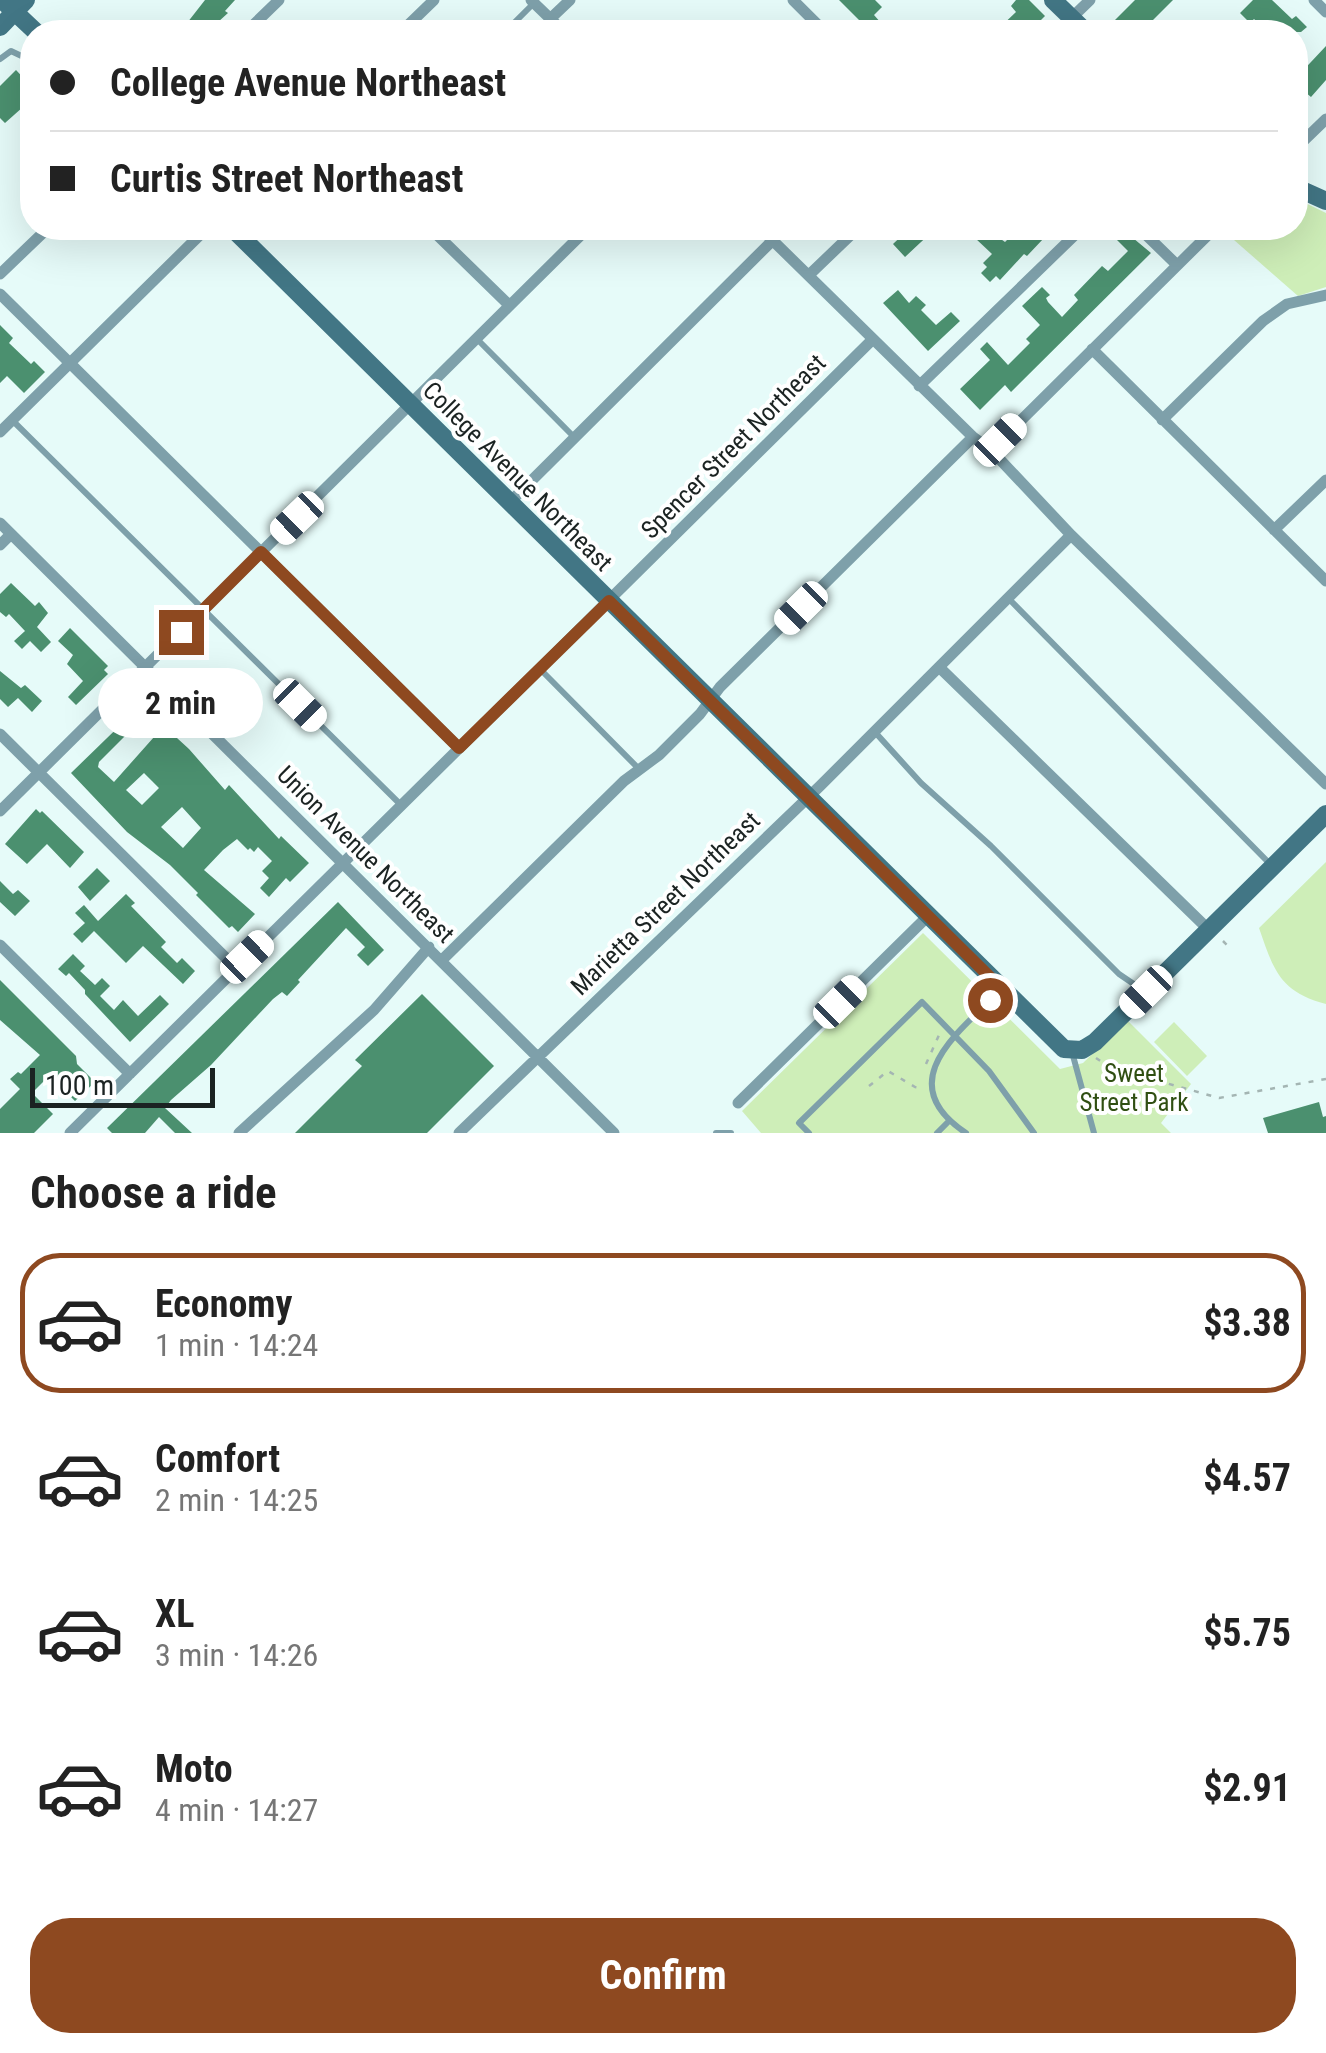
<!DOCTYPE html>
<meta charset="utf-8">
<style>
body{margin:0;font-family:"Roboto Condensed",sans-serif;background:#f2f2f2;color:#222;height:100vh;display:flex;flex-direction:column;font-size:38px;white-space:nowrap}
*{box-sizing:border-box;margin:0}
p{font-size:32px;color:#767676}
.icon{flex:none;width:55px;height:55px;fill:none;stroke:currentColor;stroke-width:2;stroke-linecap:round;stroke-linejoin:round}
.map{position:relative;height:1133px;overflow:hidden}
.details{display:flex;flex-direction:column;background:#fff;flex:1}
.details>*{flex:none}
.guide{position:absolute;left:20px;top:20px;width:1288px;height:220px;border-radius:40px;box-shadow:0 10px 40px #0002;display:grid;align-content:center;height:220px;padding:0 30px;background:#fff}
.scale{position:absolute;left:30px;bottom:25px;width:185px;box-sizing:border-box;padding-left:10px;border:5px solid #1b2322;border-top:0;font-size:28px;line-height:35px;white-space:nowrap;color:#1b2322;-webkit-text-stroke:8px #fff;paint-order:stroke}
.end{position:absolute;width:45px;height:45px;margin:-22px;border:12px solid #8e4920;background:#fff;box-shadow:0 0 0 5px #fff}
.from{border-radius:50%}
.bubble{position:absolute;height:70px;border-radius:35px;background:#fff;box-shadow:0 10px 40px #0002;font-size:32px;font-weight:700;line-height:70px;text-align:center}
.car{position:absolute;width:30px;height:60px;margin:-30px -15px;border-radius:12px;box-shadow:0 0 8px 2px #0007;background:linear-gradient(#fff 24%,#345 0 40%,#fff 0 76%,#345 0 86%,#fff 0)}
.guide b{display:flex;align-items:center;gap:35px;height:95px;font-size:38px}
.guide b+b{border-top:2px solid #e0e0e0}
.guide i{width:25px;height:25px;background:#222}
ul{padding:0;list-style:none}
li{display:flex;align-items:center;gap:30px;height:140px;margin:0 20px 15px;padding:0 10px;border:5px solid transparent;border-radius:40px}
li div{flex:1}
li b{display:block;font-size:38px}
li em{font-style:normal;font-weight:700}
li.active{border-color:#8e4920}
li>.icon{width:90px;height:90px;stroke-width:1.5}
h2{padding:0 30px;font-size:45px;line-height:120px}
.action{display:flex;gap:20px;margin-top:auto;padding:20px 30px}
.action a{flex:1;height:115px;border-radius:40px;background:#8e4920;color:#fff;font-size:40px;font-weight:700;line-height:115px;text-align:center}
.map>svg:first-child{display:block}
</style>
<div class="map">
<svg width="1326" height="1133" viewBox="0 0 1326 1133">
<rect width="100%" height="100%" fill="#e6fbf9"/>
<path fill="#ceeeb8" d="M1295,198L1326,213V287L1298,296L1226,233L1232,228H1295Z
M1326,862V1004C1279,992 1273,968 1259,928Z
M923,933L1060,1069L1083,1063L1127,1020L1191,1084L1161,1123L1171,1133H761L742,1111Z
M1174,1022L1207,1056L1187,1076L1154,1042Z"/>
<path fill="#4b906f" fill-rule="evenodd" d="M205,0H235L225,11L228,13L207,32H180Z
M839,0H875L882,7L874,15L889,32H871Z
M1016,0H1029L1045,16L1029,32H995L1016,12L1011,6Z
M1135,0H1173L1141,32H1109L1118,24L1115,20Z
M1253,0H1272L1292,19L1296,16L1307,27L1301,32H1268L1254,19L1250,23L1240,13Z
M1326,46V80L1311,97L1305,92L1295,103V79Z
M16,70L32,87V99L5,123L0,118V86Z
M910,228H936L905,257L893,244Z
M985,228L1005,242L1019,228H1049L1041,235L1044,238L1027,256L1024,254L1000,280L996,276L990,282L981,273L987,267L983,263L992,254L975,238Z
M1105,228H1121L1151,253L1011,392L1005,385L980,410L960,389L990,360L980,349L987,342L1008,365L1030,343L1026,339L1040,325L1022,306L1042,287L1050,295L1046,298L1048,302L1062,317L1078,300L1074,295L1102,266L1108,271L1128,251Z
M898,290L909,303L916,296L926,305L921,310L936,325L951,312L960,321L928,351L883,303Z
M0,325L13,338L9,343L31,364L34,361L45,372L24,393L7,376L0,383Z
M11,583L35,606L39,602L48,613L37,627L51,642L41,652L30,641L22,649L14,641L25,631L9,614L6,617L0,612V594Z
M70,628L108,666L104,670L108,674L76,705L68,697L83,681L67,664L73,655L58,641Z
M0,671L21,688L25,685L42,701L32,712L18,698L8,707L0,699Z
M141,705L189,749L225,790L229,785L279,839L281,836L309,863L290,882L286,878L269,897L260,888L269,878L262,871L272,861L258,847L254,852L250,848L248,850L237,839L223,850L204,870L255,914L238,932L232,926L229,928L196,895L198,893L170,865L127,832L71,773ZM139,722L154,737L114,782L98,767L99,762ZM144,773L159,788L142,805L126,790ZM182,807L201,828L183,848L161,827Z
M36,809L40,813L42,811L84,852L70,868L47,844L27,864L5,844Z
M97,868L110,881L90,901L78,887Z
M0,881L13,894L18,890L30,901L15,916L0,902Z
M126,894L135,903L131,906L166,942L161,947L177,963L182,958L195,971L183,984L143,946L126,963L94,931L82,943L73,934L85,923L75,913L84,905L98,921Z
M338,902L384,950L368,966L357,955L365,947L346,928L298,980L300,982L287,996L282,992L273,999L211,1065L171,1100L165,1108L192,1133H175L159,1117L145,1133H112L107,1128Z
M73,954L85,966L80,971L95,985L102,978L110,986L100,996L114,1010L123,1000L138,1016L160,995L169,1004L130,1042L85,994V990L69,973L66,976L58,969Z
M0,980L76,1056L77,1064L95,1082L75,1101L66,1092L69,1088L52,1073L32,1093L53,1114L34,1133H0V1109L20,1089L10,1079L18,1072L21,1074L40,1055L0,1020Z
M422,994L494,1066L427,1133H295L362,1066L355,1060Z
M1319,1102L1323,1117L1326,1116V1133H1268L1263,1118Z"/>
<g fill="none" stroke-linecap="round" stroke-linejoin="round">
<path stroke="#a4b5b3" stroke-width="2.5" stroke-dasharray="5 8" stroke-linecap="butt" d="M1223,941L1232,950
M1096,1058L1109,1067L1219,1098L1326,1079
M926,1064L939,1035
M869,1086L888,1071L915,1087L923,1088"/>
<path stroke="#7ea0aa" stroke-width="6" d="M505,32L533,4
M0,59L11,51L32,61
M477,339L574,437
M12,420L400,804
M1009,599L1270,864
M541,670L640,770
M874,731L921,783L991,846L1119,974L1144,991
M1072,1052L1094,1133
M716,1133H731
M809,1133L799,1123L922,1002L989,1071L1034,1133
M937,1133L949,1121
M966,1133C889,1082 960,1031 1001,990"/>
<path stroke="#7ea0aa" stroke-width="11" d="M531,0L564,32
M793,0L825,32
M1314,0L1326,12
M550,19L570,0
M246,32L279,0
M401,32L434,0
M1057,32L1090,0
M1295,149L1326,119
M430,228L509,305
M760,228L973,437L991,450L1071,535L1326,784
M1139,228L1177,265
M0,274L48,228
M809,275L858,228
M0,294L459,748
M1092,349L1326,581
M919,386L1082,228
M1162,420L1263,321L1287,304L1326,295
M0,432L207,228
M991,450L1215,228
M509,503L773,240
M0,523L614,1133
M1274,530L1326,480
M0,545L11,534
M939,667L1208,929
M0,734L236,968
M0,811L588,228
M0,945L130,1074
M442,960L624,781L659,755L700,714L720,687L973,437
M738,1103L928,916
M70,1133L873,339
M239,1133L374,1010L429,947
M459,1133L820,786L1071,535"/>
<path stroke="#427685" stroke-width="18" d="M2,0L36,32
M1053,0L1086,32
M0,27L26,0
M1295,187L1326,201
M232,228L1064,1049L1082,1050L1095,1042L1326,814"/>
</g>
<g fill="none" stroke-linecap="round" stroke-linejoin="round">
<path stroke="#8e4920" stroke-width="12" d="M181,632L261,552L459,748L609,601L1002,989L990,1000"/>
</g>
<g text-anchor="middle" stroke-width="8" stroke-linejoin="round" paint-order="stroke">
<g font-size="25" fill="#1b2322" stroke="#fff">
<text transform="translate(733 446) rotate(-45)" y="9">Spencer Street Northeast</text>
<text transform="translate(518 476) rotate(45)" y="9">College Avenue Northeast</text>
<text transform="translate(366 854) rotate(45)" y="9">Union Avenue Northeast</text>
<text transform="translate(665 903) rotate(-44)" y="9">Marietta Street Northeast</text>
</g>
<g font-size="25" fill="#304f12" stroke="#fff">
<text x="1134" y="1082">Sweet<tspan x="1134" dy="29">Street Park</tspan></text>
</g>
</g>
</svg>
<div class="scale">100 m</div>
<i class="end from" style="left:990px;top:1000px"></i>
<i class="end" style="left:181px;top:632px"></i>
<div class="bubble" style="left:98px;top:668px;width:165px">2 min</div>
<i class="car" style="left:1000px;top:440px;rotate:45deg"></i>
<i class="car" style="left:297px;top:518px;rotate:226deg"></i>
<i class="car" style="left:801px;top:608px;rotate:225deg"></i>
<i class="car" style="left:300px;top:705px;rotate:135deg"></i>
<i class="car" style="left:247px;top:957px;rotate:46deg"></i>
<i class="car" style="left:1146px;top:992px;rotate:225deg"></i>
<i class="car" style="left:840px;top:1002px;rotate:45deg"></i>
<div class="guide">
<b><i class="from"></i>College Avenue Northeast</b>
<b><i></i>Curtis Street Northeast</b>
</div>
</div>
<section class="details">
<h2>Choose a ride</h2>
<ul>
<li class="active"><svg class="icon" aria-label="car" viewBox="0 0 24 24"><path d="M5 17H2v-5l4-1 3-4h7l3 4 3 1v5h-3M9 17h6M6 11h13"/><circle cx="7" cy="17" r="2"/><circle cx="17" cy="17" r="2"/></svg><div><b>Economy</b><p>1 min · 14:24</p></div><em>$3.38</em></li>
<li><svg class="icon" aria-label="car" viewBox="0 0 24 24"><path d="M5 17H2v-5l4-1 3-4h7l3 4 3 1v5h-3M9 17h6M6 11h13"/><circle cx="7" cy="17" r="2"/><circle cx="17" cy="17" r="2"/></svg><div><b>Comfort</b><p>2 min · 14:25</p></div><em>$4.57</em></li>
<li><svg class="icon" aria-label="car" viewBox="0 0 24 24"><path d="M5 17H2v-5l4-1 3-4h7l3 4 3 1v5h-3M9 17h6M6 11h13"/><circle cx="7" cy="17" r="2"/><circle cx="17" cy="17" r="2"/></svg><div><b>XL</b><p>3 min · 14:26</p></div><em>$5.75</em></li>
<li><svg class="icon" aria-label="car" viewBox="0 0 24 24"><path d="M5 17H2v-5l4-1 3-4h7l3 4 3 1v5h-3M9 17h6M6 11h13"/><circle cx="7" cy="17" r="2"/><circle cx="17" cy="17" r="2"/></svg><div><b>Moto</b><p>4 min · 14:27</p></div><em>$2.91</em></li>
</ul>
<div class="action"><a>Confirm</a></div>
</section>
